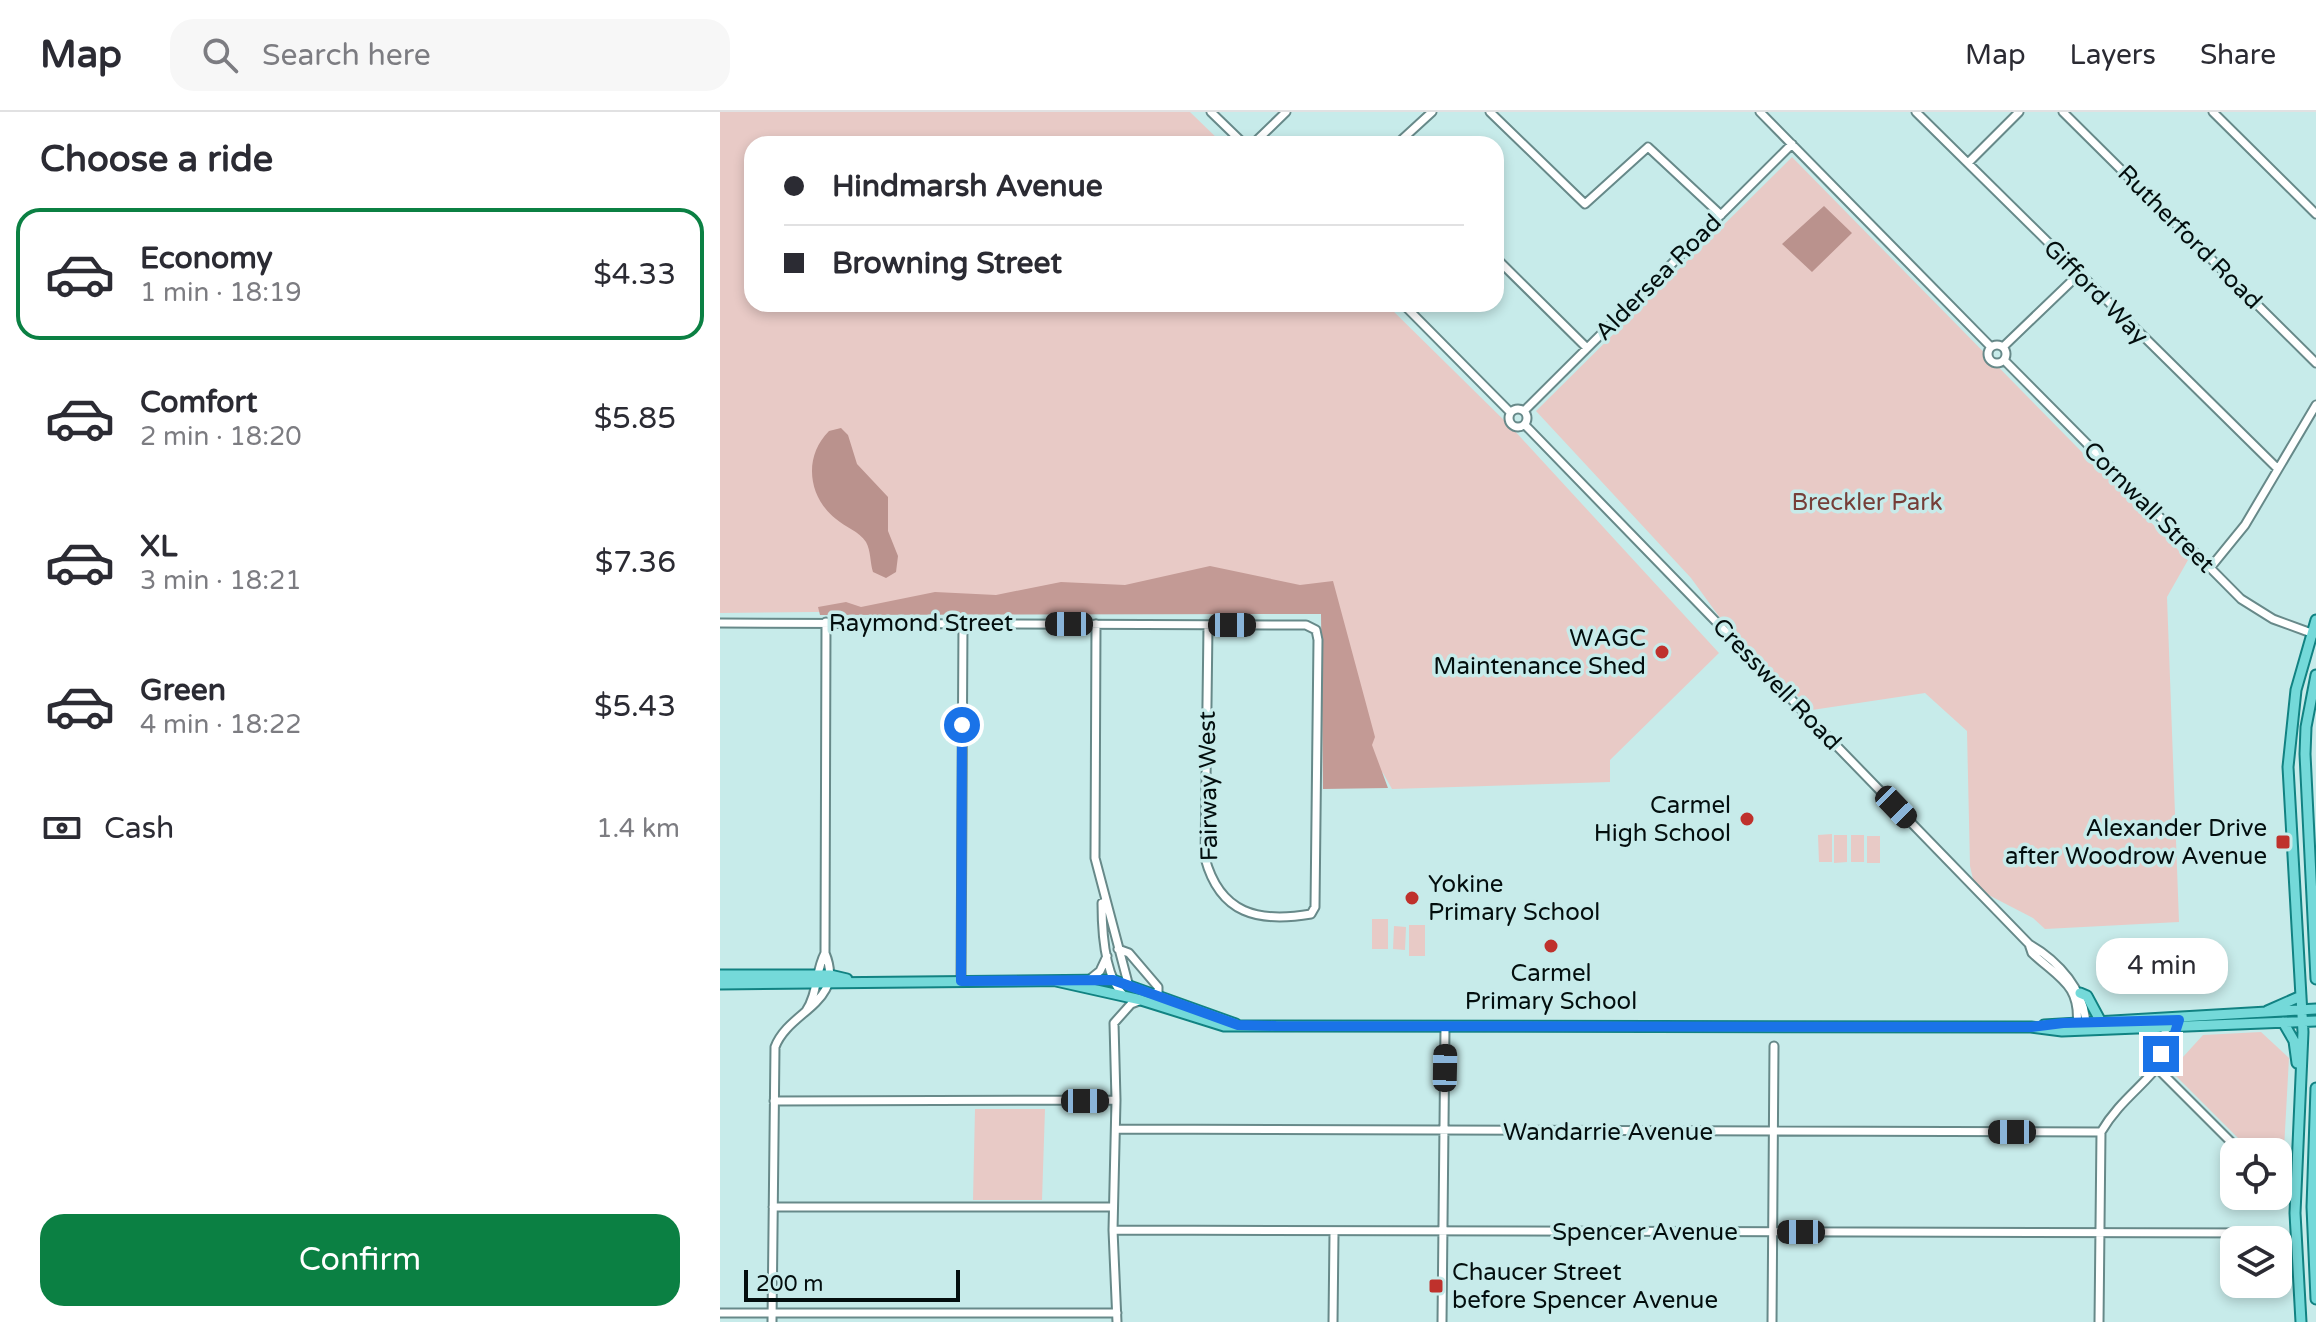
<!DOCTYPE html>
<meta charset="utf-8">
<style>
body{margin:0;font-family:"Varela Round",sans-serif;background:#f7f7f7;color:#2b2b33;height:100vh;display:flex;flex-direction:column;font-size:30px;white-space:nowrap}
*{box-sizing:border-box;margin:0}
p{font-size:26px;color:#7c7c81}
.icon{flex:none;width:44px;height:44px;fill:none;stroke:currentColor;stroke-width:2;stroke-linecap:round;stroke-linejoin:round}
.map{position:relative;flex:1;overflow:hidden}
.drawer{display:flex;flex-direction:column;background:#fff;width:720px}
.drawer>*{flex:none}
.top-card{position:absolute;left:24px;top:24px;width:760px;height:176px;border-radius:24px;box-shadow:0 4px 12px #0003;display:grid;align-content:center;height:176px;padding:0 40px;background:#fff}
.controls{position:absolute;left:1500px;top:1026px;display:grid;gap:16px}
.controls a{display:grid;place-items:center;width:72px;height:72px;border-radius:16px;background:#fff;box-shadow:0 4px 12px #0003;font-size:40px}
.scale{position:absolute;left:24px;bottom:20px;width:216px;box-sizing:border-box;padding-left:8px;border:4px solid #030e0e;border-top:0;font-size:22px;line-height:28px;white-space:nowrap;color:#030e0e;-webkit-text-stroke:6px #c7ebea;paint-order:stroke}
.end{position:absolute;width:36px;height:36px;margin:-18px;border:10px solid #1a73e8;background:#fff;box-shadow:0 0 0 4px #fff}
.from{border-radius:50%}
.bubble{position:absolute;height:56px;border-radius:24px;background:#fff;box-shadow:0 4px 12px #0003;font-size:26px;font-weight:600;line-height:56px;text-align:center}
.car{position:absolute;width:24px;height:48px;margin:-24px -12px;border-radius:10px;box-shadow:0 0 6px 2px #0007;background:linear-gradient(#222 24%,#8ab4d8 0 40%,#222 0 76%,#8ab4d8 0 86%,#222 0)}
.top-card b{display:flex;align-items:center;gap:28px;height:76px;font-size:30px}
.top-card b+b{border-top:2px solid #e1e1e2}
.top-card i{width:20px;height:20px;background:#2b2b33}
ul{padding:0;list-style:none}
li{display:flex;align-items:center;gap:24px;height:132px;margin:0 16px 12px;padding:0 24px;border:4px solid transparent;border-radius:24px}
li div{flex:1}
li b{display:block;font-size:30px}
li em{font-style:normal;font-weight:600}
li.active{border-color:#0b8043}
li>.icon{width:72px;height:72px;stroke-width:1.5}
h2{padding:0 40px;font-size:36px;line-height:96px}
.pay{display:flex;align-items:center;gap:20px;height:88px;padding:0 40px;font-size:30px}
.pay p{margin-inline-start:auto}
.primary-button{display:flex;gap:16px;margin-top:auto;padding:16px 40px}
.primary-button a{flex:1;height:92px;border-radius:24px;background:#0b8043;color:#fff;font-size:32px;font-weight:600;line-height:92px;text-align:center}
header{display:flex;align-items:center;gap:48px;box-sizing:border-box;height:112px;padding:0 40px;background:#fff;border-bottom:2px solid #e1e1e2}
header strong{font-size:38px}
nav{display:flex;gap:44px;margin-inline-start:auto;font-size:28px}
.search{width:560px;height:72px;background:#f7f7f7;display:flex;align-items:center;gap:20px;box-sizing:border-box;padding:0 28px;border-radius:24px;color:#7c7c81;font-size:30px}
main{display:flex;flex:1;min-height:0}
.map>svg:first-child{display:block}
</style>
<header>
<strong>Map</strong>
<div class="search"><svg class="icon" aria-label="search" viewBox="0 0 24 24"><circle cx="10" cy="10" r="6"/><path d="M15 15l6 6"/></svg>Search here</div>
<nav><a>Map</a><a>Layers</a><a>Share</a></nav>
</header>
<main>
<section class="drawer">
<h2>Choose a ride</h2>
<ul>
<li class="active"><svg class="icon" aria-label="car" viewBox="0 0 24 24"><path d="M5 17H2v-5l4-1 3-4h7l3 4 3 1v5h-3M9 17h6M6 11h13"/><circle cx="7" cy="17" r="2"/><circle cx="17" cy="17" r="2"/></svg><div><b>Economy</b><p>1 min · 18:19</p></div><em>$4.33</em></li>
<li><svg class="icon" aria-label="car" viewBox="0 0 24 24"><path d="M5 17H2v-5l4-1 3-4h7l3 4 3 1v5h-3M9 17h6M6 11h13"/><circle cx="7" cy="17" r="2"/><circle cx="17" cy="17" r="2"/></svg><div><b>Comfort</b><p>2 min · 18:20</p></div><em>$5.85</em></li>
<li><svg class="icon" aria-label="car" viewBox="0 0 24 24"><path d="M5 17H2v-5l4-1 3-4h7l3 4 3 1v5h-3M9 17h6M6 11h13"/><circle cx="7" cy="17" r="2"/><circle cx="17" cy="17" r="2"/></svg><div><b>XL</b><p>3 min · 18:21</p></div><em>$7.36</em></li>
<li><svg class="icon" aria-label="car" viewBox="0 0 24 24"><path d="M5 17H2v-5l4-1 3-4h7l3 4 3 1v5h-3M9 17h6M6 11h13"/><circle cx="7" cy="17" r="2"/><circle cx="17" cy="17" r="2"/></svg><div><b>Green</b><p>4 min · 18:22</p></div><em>$5.43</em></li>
</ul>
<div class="pay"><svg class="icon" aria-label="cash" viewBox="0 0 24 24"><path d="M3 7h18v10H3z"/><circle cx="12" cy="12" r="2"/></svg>Cash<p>1.4 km</p></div>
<div class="primary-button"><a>Confirm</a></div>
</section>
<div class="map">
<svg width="1596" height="1210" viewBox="0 0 1596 1210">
<rect width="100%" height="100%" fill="#c7ebea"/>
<path fill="#e8cac6" d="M0,0H470L503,32H32V192H666L793,317L999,541L890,648V670L672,677L663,661L647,651L608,495L0,501Z
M1072,45L1468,448L1447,485L1459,810L1325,817L1313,806L1255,776L1250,754L1247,619L1205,581L1092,598L1006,514L971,466L816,299Z
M1112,722V750H1099L1098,723Z
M1114,723H1127V750L1114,751Z
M1131,723H1144V750H1131Z
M1147,724H1160V751H1147Z
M652,807H668V837H652Z
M689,813H705V844H689Z
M674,814L686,815L685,838L673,837Z
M1541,920L1569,946L1564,1037L1558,1043L1532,1040L1455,963L1453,956L1483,923Z
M255,997H325L322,1088H253Z"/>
<path fill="#c39a95" d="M490,454L580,473L613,469L655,625L652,633L668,676L603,677L601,502L100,503L98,495L126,490L141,495L215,480L276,483L341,470L405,473Z"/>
<path fill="#ba928d" d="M1104,94L1132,121L1092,160L1062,132Z
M121,316L128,323L137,352L168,385V419L178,444L176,460L166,466L153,460C150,451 151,439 146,430C139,419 125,415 116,407C88,385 83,345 109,319Z"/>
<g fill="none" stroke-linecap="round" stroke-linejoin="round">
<g stroke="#678989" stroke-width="11">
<path id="minor" d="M491,0L524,32
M770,0L865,92L928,35L1001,103
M1040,0L1271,235
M1196,0L1558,357
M1343,0L1596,251
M1493,0L1596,102
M533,32L566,0
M677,32L712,0
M1248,51L1299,0
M776,146L867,236
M683,192L790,300
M1268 242a9 9 0 1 1 18 0a9 9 0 1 1-18 0Z
M1283,235L1358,163
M1284,248L1521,487L1553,507L1594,522
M789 306a9 9 0 1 1 18 0a9 9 0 1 1-18 0Z
M804,299L1072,32
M805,313L1309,832C1339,849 1365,879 1366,913
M1490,456L1525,413L1596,293
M0,511L586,513L596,518L598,528L595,795L591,802C538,811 500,802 485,746L488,514
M376,512L375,746L408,871
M382,791C382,818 384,864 404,884
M1309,832L1312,841C1340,867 1361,873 1357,914
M398,837L409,841L438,875V881
M370,867L380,859L387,844
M241,869L243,510
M86,899C98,881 95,860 105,841
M1437,954L1447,912
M1437,956L1521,1040
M54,989L396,988
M396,1017L1381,1020
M53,1095H393
M393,1118L1553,1121
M0,1201H397
M52,1210L55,935C69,898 126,891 105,841L106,510
M397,1210L393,1118L396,988L394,911L411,892L419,889
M613,1210L614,1122
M722,1210L725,915
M1052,1210L1054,934
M1379,1210L1381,1020C1408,974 1449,963 1459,908"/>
</g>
<g stroke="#118282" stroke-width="13">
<path id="major" d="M1596,563L1586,615L1585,642L1596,867
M0,863H110L127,867
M336,869L421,888L504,914L1311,915L1342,919L1596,909
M0,872L393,868L516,912
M1360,881L1367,884L1381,910
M1547,899L1581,884
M1563,910L1574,929L1577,951
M1324,913L1596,897
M1428,918L1438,924L1444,935
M1596,976L1592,1095L1596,1187
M1581,1210L1575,1101L1583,920L1568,655L1576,578L1596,508"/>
</g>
<use href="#minor" stroke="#fff" stroke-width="7"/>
<use href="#major" stroke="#74d9d9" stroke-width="9"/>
</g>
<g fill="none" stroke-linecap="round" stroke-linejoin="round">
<path stroke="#1a73e8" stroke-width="10" d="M242,613L241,869L393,868L518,913L556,914L1311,915L1343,911L1459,908L1447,946L1437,956L1441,942"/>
</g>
<g fill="#bf312c" stroke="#c7ebea" stroke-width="3">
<circle cx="942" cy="540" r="8"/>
<circle cx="1027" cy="707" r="8"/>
<rect x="1555" y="722" width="16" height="16" rx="4"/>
<circle cx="692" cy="786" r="8"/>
<circle cx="831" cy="834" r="8"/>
<rect x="708" y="1166" width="16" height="16" rx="4"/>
</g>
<g text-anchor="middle" stroke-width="7" stroke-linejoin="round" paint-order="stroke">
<g font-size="24" fill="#030e0e" stroke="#c7ebea">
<text transform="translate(1470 125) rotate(45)" y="8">Rutherford Road</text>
<text transform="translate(938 165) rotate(-45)" y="8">Aldersea Road</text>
<text transform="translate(1376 180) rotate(45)" y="8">Gifford Way</text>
<text transform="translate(1429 395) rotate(45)" y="8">Cornwall Street</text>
<text x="201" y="519">Raymond Street</text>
<text transform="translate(1057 572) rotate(46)" y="8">Cresswell Road</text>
<text transform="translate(488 674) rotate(-91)" y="8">Fairway West</text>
<text x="888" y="1028">Wandarrie Avenue</text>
<text x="925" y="1128">Spencer Avenue</text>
</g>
<g font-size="24" fill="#763e38" stroke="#c7ebea">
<text x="1147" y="398">Breckler Park</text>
</g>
<g font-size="24" fill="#030e0e" stroke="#c7ebea" text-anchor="end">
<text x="926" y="534">WAGC<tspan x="926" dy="28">Maintenance Shed</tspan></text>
<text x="1011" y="701">Carmel<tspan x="1011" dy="28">High School</tspan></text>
<text x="1547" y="724">Alexander Drive<tspan x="1547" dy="28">after Woodrow Avenue</tspan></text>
<text x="708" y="780" text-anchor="start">Yokine<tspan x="708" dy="28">Primary School</tspan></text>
<text x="831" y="869" text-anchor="middle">Carmel<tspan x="831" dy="28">Primary School</tspan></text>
<text x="732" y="1168" text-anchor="start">Chaucer Street<tspan x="732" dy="28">before Spencer Avenue</tspan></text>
</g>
</g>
</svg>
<div class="controls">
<a><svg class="icon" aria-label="locate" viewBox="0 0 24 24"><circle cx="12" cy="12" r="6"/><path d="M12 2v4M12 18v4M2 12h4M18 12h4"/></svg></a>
<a><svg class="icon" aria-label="layers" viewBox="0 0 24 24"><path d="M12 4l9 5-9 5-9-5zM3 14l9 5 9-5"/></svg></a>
</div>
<div class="scale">200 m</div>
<i class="end from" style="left:242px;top:613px"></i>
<i class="end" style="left:1441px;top:942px"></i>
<div class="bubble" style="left:1376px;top:826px;width:132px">4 min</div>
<i class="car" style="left:349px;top:512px;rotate:270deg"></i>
<i class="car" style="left:512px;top:513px;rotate:90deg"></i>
<i class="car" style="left:1176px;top:695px;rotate:136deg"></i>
<i class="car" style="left:725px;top:956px;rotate:1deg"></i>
<i class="car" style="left:365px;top:989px;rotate:90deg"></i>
<i class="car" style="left:1292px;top:1020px;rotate:270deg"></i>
<i class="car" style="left:1081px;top:1120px;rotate:270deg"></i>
<div class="top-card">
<b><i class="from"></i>Hindmarsh Avenue</b>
<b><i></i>Browning Street</b>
</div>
</div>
</main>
